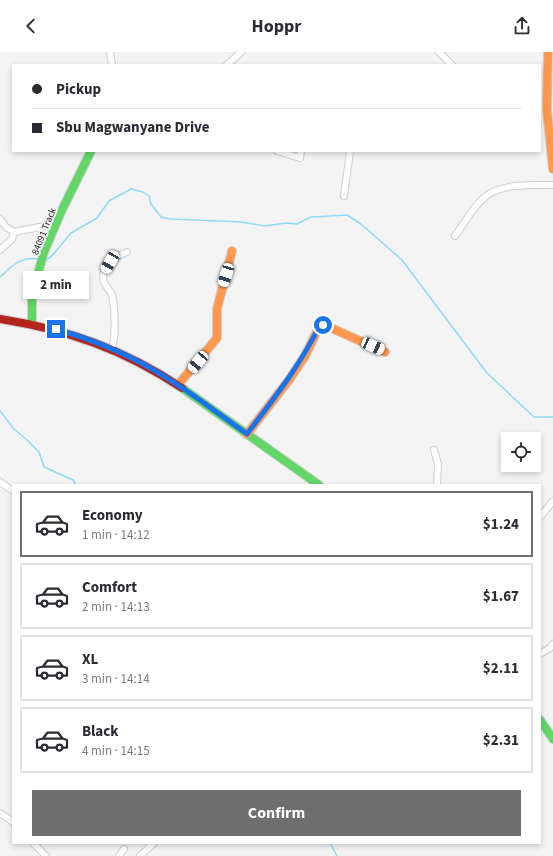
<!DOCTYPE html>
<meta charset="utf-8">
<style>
body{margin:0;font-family:"Source Sans 3",sans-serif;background:#f2f2f3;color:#2b2b33;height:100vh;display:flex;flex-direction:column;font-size:15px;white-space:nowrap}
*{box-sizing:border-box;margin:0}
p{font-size:13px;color:#7c7c81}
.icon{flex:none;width:22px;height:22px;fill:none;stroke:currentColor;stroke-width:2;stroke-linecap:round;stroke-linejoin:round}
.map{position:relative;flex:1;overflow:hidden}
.panel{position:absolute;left:12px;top:432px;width:529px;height:360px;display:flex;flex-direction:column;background:#fff;border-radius:0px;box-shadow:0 2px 6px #0003}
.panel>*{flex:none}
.banner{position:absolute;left:12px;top:12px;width:529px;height:88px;border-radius:0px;box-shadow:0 2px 6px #0003;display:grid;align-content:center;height:88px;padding:0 20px;background:#fff}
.fabs{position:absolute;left:501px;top:380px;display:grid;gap:8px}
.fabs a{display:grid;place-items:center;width:40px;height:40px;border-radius:0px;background:#fff;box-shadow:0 2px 6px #0003;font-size:20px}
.end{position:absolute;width:18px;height:18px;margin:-9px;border:5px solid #1a73e8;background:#fff;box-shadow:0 0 0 2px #fff}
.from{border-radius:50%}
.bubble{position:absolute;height:28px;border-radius:0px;background:#fff;box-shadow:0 2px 6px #0003;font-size:13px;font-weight:700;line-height:28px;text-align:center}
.car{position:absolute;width:12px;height:24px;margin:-12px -6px;border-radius:5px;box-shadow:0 0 3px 1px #0007;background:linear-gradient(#fff 24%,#345 0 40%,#fff 0 76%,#345 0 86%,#fff 0)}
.banner b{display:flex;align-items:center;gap:14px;height:38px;font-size:15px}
.banner b+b{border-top:1px solid #e1e1e2}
.banner i{width:10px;height:10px;background:#2b2b33}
ul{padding:7px 0 0;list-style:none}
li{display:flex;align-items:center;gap:12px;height:66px;margin:0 8px 6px;padding:0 12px;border:2px solid #e1e1e2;border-radius:0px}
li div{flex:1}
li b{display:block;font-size:15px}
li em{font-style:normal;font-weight:700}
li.selected{border-color:#6e6e6f}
li>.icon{width:36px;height:36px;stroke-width:1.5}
.primary-button{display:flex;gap:8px;margin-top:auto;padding:8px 20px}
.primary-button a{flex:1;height:46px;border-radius:0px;background:#6e6e6f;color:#fff;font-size:16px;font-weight:700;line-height:46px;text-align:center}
header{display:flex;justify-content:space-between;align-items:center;height:52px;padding:0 20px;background:#fff;font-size:18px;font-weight:700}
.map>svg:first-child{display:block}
</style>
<header><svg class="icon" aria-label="back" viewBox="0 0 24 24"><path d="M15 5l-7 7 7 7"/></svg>Hoppr<svg class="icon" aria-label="share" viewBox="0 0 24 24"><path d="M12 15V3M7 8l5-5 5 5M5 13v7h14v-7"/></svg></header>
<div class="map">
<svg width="553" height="804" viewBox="0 0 553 804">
<rect width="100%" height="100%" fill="#f3f3f4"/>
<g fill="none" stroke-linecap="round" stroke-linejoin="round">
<path stroke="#90d8f5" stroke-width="1.5" d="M46,208L51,205L71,181L97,166L109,149L131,137L143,140L149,144L151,152L161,165L170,167L242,170L265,174L286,171L297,172L311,165L347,163L361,172L402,208L487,321L534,365H553
M0,225C12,214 21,204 38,207
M0,359L14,377L27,388L39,400L44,415L73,428L76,433
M330,791L337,804"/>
<g stroke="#cececf" stroke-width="8">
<path id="street" d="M110,0L112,13
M439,0L452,13
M227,13L241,0
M277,99L300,106L301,99
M344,144L350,99
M0,167L6,175L14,180L55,172
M455,184C465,171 473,154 486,144C502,131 534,133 553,133
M0,198L12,187L14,180
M112,297C116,283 115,257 112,243C110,238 106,235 104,230C99,215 116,204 127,200
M434,398L438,412L437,433
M0,430L13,439
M540,465L553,449
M540,602L550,596L553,592
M0,761L13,770
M33,791L46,804
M119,804L124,797
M140,804L154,791"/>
</g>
<g stroke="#cececf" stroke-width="10">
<path id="fast" d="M32,271V243L44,200L61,160L91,99
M182,336L319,433
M540,668L553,687"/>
</g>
<g stroke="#cececf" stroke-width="10">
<path id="slow" d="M548,0L547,58L553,117
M178,333L217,286V257L232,199
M247,382L289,328L305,304L320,273L329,275L385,300"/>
</g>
<g stroke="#cececf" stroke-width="10">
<path id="jam" d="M0,267C69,278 123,297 182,336"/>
</g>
<use href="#street" stroke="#fdfdfd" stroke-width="6"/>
<use href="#fast" stroke="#63d668" stroke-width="8"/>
<use href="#slow" stroke="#ff974d" stroke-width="8"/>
<use href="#jam" stroke="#b3261e" stroke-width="8"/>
</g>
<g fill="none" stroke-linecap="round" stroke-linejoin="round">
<path stroke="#1a73e8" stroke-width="5" d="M56,277C86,286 116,297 143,312C180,332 213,358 247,382C275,345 299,315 320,273H323"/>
</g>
<g text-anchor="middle" stroke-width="4" stroke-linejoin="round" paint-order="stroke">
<g font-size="10" fill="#262627" stroke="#f2f2f5">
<text transform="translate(43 179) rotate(-68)" y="4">84091 Track</text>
</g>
</g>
</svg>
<div class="fabs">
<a><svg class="icon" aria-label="locate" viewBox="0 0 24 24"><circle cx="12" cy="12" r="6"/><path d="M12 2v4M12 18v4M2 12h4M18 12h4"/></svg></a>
</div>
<i class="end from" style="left:323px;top:273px"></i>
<i class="end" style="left:56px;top:277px"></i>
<div class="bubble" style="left:23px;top:219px;width:66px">2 min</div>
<i class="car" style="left:110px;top:210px;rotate:210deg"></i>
<i class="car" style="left:226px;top:223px;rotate:197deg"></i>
<i class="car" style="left:373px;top:294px;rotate:114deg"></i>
<i class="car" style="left:198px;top:310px;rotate:220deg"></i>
<div class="banner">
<b><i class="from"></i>Pickup</b>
<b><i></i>Sbu Magwanyane Drive</b>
</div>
<section class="panel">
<ul>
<li class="selected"><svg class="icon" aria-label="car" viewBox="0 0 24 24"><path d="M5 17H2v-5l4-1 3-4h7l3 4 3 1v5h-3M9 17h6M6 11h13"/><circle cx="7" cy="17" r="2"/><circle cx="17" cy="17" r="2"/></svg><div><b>Economy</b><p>1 min · 14:12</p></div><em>$1.24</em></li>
<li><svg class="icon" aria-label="car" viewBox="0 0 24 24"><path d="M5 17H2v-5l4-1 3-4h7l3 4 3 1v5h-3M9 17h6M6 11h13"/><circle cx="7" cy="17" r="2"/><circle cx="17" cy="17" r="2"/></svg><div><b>Comfort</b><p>2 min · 14:13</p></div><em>$1.67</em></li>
<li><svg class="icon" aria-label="car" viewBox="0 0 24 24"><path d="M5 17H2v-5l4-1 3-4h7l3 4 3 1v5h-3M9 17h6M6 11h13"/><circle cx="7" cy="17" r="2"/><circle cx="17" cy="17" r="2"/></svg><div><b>XL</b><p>3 min · 14:14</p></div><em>$2.11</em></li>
<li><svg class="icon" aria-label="car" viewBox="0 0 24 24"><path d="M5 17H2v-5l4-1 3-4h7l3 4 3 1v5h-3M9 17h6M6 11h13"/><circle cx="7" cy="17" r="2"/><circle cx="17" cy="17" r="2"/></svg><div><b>Black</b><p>4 min · 14:15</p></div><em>$2.31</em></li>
</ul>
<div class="primary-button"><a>Confirm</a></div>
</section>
</div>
